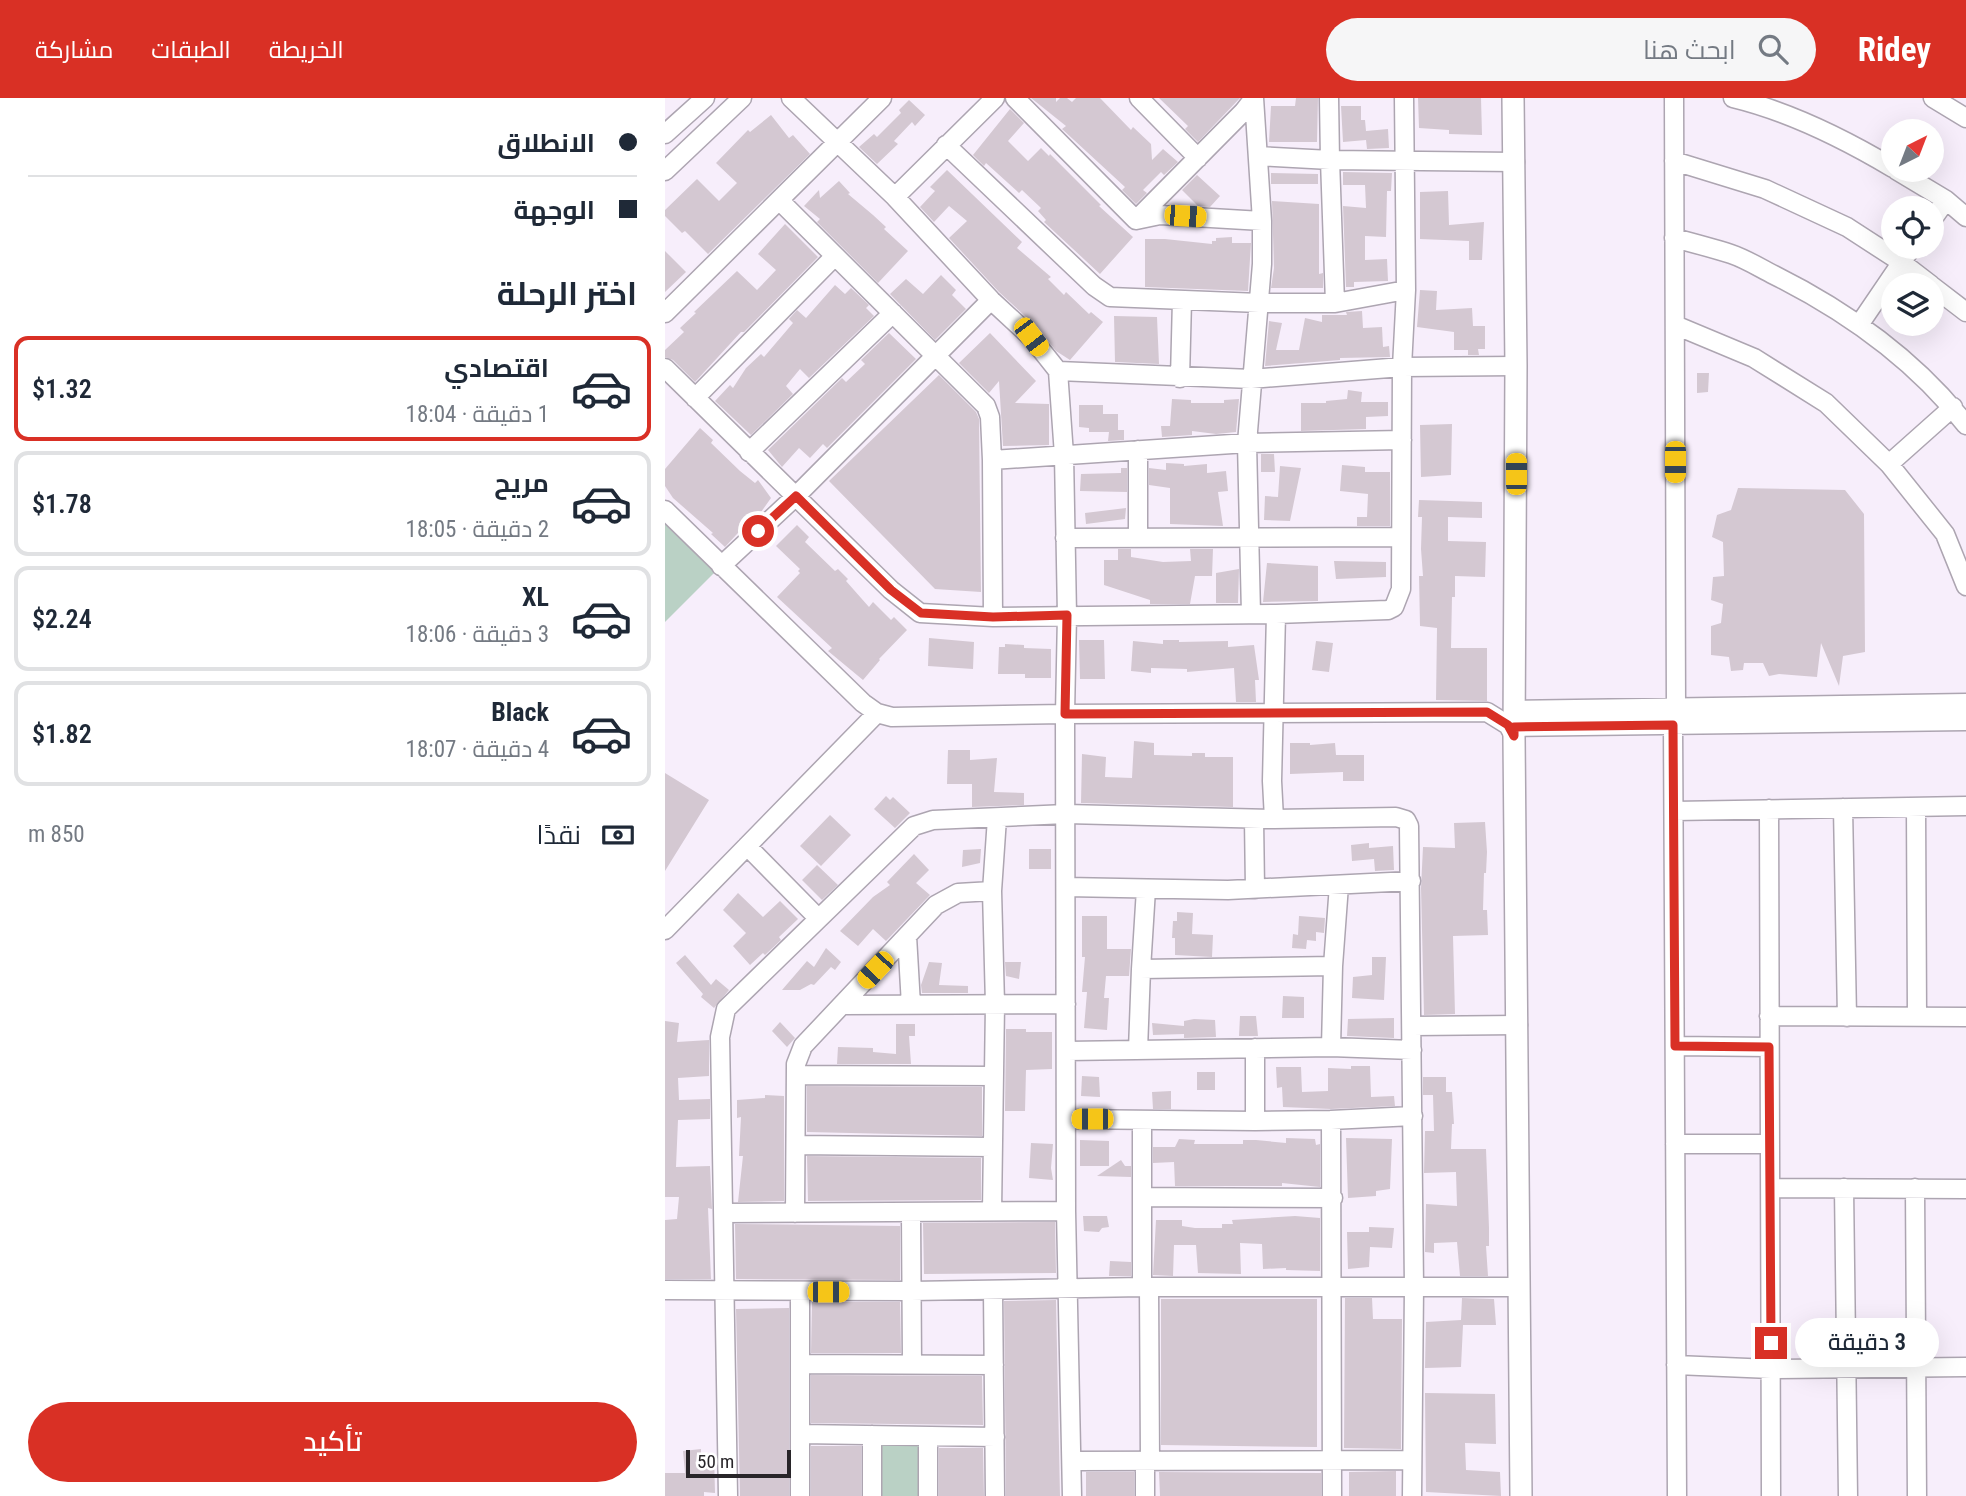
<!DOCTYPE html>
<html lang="ar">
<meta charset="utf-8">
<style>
body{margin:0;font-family:"Roboto Condensed",Cairo,sans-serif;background:#f6f6f7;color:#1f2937;direction:rtl;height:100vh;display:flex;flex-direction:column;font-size:26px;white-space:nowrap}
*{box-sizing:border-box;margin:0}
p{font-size:23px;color:#747a83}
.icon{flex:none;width:38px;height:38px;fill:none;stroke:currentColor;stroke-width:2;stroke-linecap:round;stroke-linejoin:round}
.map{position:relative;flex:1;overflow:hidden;direction:ltr}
.sheet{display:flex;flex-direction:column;background:#fff;width:665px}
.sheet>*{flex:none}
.banner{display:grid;align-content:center;height:154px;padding:0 28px;background:#fff}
.needle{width:46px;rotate:42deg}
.fabs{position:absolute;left:1216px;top:21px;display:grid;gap:14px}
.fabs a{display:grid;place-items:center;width:63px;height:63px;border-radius:50%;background:#fff;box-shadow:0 7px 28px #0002;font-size:35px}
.scale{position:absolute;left:21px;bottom:18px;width:105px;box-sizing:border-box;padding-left:7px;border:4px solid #282529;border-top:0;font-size:19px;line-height:24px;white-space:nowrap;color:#282529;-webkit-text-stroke:5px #fff;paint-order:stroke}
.end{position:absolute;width:32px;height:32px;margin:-16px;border:9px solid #d93025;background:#fff;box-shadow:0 0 0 4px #fff}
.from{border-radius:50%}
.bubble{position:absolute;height:49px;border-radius:24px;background:#fff;box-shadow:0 7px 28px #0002;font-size:23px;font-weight:600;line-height:49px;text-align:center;direction:rtl}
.car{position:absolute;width:21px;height:42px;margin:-21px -10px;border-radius:9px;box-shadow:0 0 5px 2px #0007;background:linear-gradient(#f5c518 24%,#345 0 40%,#f5c518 0 76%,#345 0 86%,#f5c518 0)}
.banner b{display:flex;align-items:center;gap:24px;height:66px;font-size:26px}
.banner b+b{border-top:2px solid #e0e1e3}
.banner i{width:18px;height:18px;background:#1f2937}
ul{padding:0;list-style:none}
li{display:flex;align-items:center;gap:21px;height:105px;margin:0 14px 10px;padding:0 14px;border:4px solid #e0e1e3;border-radius:14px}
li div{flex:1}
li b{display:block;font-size:26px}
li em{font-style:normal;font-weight:600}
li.active{border-color:#d93025}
li>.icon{width:63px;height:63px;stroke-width:1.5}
h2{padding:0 28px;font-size:32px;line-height:84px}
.pay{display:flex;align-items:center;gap:18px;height:77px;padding:0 28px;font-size:26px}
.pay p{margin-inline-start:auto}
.button{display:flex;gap:14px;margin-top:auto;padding:14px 28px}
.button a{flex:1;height:80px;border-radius:42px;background:#d93025;color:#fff;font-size:28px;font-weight:600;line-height:80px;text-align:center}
header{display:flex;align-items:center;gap:42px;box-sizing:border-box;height:98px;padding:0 35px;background:#d93025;color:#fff}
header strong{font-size:33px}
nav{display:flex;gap:38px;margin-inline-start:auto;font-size:24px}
.search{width:490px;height:63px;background:#f6f6f7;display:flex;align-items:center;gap:18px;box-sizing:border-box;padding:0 24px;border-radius:38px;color:#747a83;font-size:26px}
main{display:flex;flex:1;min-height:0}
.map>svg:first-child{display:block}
</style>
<header>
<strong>Ridey</strong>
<div class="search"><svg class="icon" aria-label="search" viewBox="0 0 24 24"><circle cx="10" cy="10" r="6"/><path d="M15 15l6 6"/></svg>ابحث هنا</div>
<nav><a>الخريطة</a><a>الطبقات</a><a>مشاركة</a></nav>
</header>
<main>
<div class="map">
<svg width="1301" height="1398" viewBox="0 0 1301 1398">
<rect width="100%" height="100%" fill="#f7eefb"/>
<path fill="#bad1c5" d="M0,426L50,474L0,524Z
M216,1343L254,1344L255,1398H216Z"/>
<path fill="#d4c8d2" d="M366,0H391V4L395,0H402L407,4L411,0H435L466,32L468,29L486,46L487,62L498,51L513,64L499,77L496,74L478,92L482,95L471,106L457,92L460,89L397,31L401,28Z
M494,0H575L533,44L520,31L523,28Z
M631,0H653L652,44H604L606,8H630Z
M753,0H816L817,37L784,36V32L754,30Z
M244,2L260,17L250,28L247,24L229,43L233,46L212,66L194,49L209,36L212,39L236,15L234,12Z
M676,8H696V22H700L701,33L723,31L724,50L702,51L701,42L678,44Z
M345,11L359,25L343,43L363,63L376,50L384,58L385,56L436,107L434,108L468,139L435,176L379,124L381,122L373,113L376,110L357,92L354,95L321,65L319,68L308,57Z
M106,17L124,40L128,37L145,56L43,156L20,133L17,135L0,118V112L32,81L54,103L72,85L51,65L83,32L85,34Z
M282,72L357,144L352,150L386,179L383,181L399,197L401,194L424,216L426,214L438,224L405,262L391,253L374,231L334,194L284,140L302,123L284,108L269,124L255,109L270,93L265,89Z
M678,74L727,75L726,93H722L721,139L700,138V162L722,161L723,183L689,184V189H681L678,108L701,110L700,87H678Z
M606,75L653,76V86H606Z
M532,77L555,98L545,109L533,108L517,92Z
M174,83L185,95L183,96L208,117L221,129L219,131L243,153L213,185L152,124L155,121L139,108L154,92L155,100Z
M783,93L784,127L819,124L817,162H804V143L755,141V94Z
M607,103L654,106V176L658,175V190H606L609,170Z
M120,126L153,159L79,234H76L30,284L8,262L0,259V252L19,234L15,230L31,215L29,214L72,173L92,192L111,172L93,156Z
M567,139V145H586L583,193L480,189V141H500L547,146V143H551V140Z
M0,153L21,174L0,194Z
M276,177L291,192L287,197L301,211L270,242L225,196L241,181L258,196Z
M170,187L180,196L186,190L204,207L201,210L209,218L144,280L135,271L121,288L128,296L86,337L50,303L65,287L68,290L81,270L96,256L99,259L128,225L124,221L132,212L141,220Z
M755,192L772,193L771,212L807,210L808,228H820V251H813L814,257H803V252H789V234L752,229Z
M697,213L698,230L717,229L718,249L724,248L725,259L675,260V262L600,268L604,223L617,225L611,252H634L640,220L657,224V217H682L681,214Z
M449,218L492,219L494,266L450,264Z
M224,235L251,261L162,350L158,346L145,360L134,350L117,369L103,352L177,280L181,284L200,266L196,262Z
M325,235L371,283L350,305L384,306V347L338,348L334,283L324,295L294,265Z
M1032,275H1044L1043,294L1032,295Z
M274,277L311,314L314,321L316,494L270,491L164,383Z
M683,292L697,294L696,304H723V318L701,319V331L636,333V305H661V303L682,301Z
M507,301L526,302V305H559V302L574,301L571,334L551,336L527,333V337L497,339L496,328H505Z
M414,307H438V316H453V332H459V342L443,343L444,334H424V330L414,329Z
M787,326L786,377L756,379L755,327Z
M35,330L48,342L46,345L75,373L90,385L93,382L106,400L94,417L86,425L84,423L60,449L46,436L48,435L8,400L0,388V371Z
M596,356H609L610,374H596Z
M501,365L519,366V368L542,366V375L561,373L563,393L553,394L558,428L505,426V390L484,387V370L501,372Z
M677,367L700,369V374H725V428H692V419H702L703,396L675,393Z
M615,368L636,370L625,423L599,422L600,398L613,399Z
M456,370H462V394L415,393L416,376L456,375Z
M1073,390L1180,392L1199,416L1200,554L1178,558L1174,588L1156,545L1152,579L1114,576L1104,578L1098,565H1079L1078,572L1066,573L1064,559L1046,557V528L1056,525L1058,506L1046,502L1048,479L1059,478L1058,444L1047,439L1052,417L1066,412Z
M754,402L817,404V420L783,419V443L821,444L820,479L790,478V499H787L786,550H822V603L771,602L772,530L755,528L754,478H758L756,451L757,419H753Z
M461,410L460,421L421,426L420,415Z
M132,427L144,439L140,444L170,473L173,471L183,481L181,483L204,509L208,504L226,522L229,519L242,532L214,561L215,562L198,582L163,553L167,550L112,499L135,475L133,473L135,471L111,448Z
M453,451H466V459L498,464L526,463L525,451H548L547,478H530L525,506H485V502L439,487V462H453Z
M669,463L721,464V479L671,481Z
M602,465L653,468V503L598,504Z
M574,471L573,505H551V475Z
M264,540L309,544L308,571L263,568Z
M414,542H439L440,581H415Z
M498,542H514V544L563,543V549L589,547L594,582H590L591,604H571L569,570L522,574V571L486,570V575L466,573L468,543L498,546Z
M651,543L668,545L664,574L647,572Z
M340,546L359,547V550L386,551V580H360V576H333L334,549H340Z
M469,643L489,645V657L527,658V655H540V659H568V709L416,705L417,656L441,659L440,679L467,680Z
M625,645H645V647L670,645L671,657H699V683H678V674L625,676Z
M283,652H305V662L332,660L329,694L359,695V707L307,709V686H282Z
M0,675L44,702L0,773Z
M221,698L225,702L228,699L245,715L230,730L209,711Z
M165,717L186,737L156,768L135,748Z
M820,724L822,754L821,775H819L818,812H822L823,837L788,838L790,916L759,917L756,790L758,749L790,750L789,725Z
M704,745V750L728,748L729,772L710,773L709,761L687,763L686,747Z
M316,751L315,765L297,769L298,752Z
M364,751H386V771H364Z
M249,756L264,772L251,785L265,797L221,843L208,831L193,848L175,833L208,799L225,787L222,784Z
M152,767L173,787L157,802L137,782Z
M73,795L98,819L115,803L133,821L114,839L116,842L100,857L98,855L85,867L68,848L81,835L58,812Z
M512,814L528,815L527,836L548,837L547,859L510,857V840H507L508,823H512Z
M417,818H442V851H466L464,878H441L439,900H444L442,932L419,930L422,894H417L420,859H417Z
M634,818L660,820L659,835L651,834V843L642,842L641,851L627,850L628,836L633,837Z
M161,850L176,864L170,872L166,869L149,887L146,886L135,892H117L142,863L149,869Z
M20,857L46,887L51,881L64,892L49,910L36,899L38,896L11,865Z
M707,859H721L719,902L687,900L688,879L707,877Z
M264,864L277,865L274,887L303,888V895H257L256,887Z
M340,864H356L354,881L341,878Z
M618,898L639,899V920H617Z
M575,918H591L593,938H574Z
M729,920V940L682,938L683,921Z
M529,921L550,922L551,939L519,940V936L488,937L487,925L519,928V923Z
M0,923L14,925L12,944L44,942V978L13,980L14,1002L45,1001V1021L13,1022L11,1069L45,1068L47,1111L43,1110L46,1181H0V1122L12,1121L14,1099H0Z
M115,924L130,940L122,949L107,933Z
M231,926H250V938H244L246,966H172L173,949L208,950V954L231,956Z
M341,931H361V934H387V971L361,972L360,1013H340Z
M686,968H705L706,999L729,998L730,1008L666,1011L618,1009L617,989L612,990L611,969H636L637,994L663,993V970L686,971Z
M532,974H550V992H532Z
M417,978L434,979L435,999L416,998Z
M758,979H781V994H787L789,1026H787L786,1051H821L824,1130V1148H821L823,1178H795L792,1144L769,1145V1155L760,1154L761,1106L792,1108L791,1074L759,1075L760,1033H769L768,997H758Z
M142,988L317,989V1038L142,1034Z
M506,993V1011H488L487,994Z
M100,997L119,998V1103L73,1104L78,1058H74L76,1019L72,1020V1002L100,1000Z
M621,1040L650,1041L651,1047L655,1046V1089L617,1085V1088H510L509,1064L488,1065V1049H510L514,1041L530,1042L529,1046H578V1042H591L621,1045Z
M681,1040L727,1041L725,1091L711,1093V1098L683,1100Z
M415,1042L444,1043V1068H415Z
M366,1045L388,1046L386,1070L388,1082L364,1080Z
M142,1058L316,1060V1102L143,1103Z
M456,1062L460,1068H466V1079L432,1078Z
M418,1118H442L444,1129L437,1130L434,1134L419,1133Z
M630,1118L655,1120V1173L621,1172V1170L598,1171L597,1146L575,1145L576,1176L533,1175L531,1147H509L508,1178L488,1177L491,1122H517V1128L530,1130H557V1126H568L567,1122Z
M390,1124L391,1175L259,1176L258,1125Z
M70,1126L235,1128V1182L71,1181Z
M704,1129L729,1130L727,1150L705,1149L704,1169L683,1171L682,1134H704Z
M445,1163L466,1164V1178H444Z
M680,1200H707L708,1221H737L736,1351L679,1350Z
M797,1200L829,1201L831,1227H798L796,1269L760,1270L761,1224L796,1222Z
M496,1201H652V1349L496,1347Z
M391,1202L395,1398H341L339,1203Z
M147,1204H235L236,1255H146Z
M124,1210V1398H75L71,1211Z
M146,1277L317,1278L318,1327L146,1325Z
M760,1295L830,1296L831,1346L800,1345L801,1372L835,1374L836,1398L761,1394Z
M146,1348H196V1398H146Z
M274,1350H318L319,1398H274Z
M36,1351V1355H49L50,1395L39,1394V1398H0V1375H20L18,1353Z
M731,1373V1398H684V1374Z
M421,1374H469V1398H421Z
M494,1374L656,1375V1398H495Z"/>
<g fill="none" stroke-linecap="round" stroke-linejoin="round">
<g stroke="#ada5b1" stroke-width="21">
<path id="minor" d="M126,0L230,99L326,202L366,239L393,273L399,357L402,517L400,616L401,1113L407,1398
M350,0L471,122L579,13L589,0
M474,0L533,60
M664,0L665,62L850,64
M1009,0L1011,611L1008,627L1012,1398
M1068,0C1122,13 1181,42 1228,70
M1268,0L1301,20
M0,36L40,0
M281,47L429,188L445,199L594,205H670L741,192
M593,58L665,62L670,205
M1009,63L1100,91L1182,129L1236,164L1266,187
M1231,72L1281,102L1301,119
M0,73L77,0
M230,99L330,0
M114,102L321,308L325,319L327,362L328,519
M471,122L495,117L597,123
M1267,122L1281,102
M1009,140C1028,145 1047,150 1066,156C1081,161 1095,170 1109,177C1181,213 1251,263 1301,327
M1267,188L1301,214
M0,215L217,0
M1010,227L1089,260L1161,305L1224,366L1280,436L1301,488
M1194,227L1247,149
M0,270L226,492L255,515L328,519L611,516L723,512L729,509L736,491L737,269L741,192L739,0
M393,273L586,281L737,269L851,268
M515,280L517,202
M30,300L170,158
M473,352V440
M84,354L228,215
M327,362L582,345L737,342
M1224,366L1288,309
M0,412L198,605L212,615
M400,440L736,439
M56,468L131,398L326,202
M586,516L582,345L597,166V123L589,0
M850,612L1301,605
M849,629L1301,623
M1251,709L1252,919
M1178,710L1182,919
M1104,711L1106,1398
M1009,713L1301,708
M589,721L590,791
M609,721L607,683L611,516
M82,748L153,820
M401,789L563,792L746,783
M481,791L476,871L668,868L666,949L747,952
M0,832L212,615L227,619L400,616L822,614L843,627L849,638
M242,838L246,907
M668,868L674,787
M178,907L401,906
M1104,918L1301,919
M747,928L853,927
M1010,948L1104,949
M590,950V1023L666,1022L667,1398
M473,952L476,871
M402,953L666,949
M131,977L328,978
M402,1021L590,1023
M666,1022L748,1018
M1010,1046H1105
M131,1047L327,1049
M1105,1090L1301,1091
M1179,1090L1183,1398
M1250,1090L1252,1398
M477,1099V1022
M327,1113L330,906L327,793L332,720
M59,1115L401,1113
M130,1115L131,966L138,948L271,807L293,795L327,793
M246,1115L247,1266
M477,1189V1099L668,1100
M484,1189L485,1363
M0,1192L246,1193L477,1189H854
M328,1193L330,1398
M136,1266L329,1267
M1011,1267L1106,1271L1301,1269
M136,1336L330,1339
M263,1339V1398
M408,1363L747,1362
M63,1398L55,939L61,911L249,728L268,722L401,716L609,721L731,719L741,722L744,728L749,1189L747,1398
M135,1398V1194
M207,1398V1337
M480,1398V1365"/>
</g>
<g stroke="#ada5b1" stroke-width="24">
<path id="major" d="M848,0L851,268L849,638L856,1398"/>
</g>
<use href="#minor" stroke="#fff" stroke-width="18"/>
<use href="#major" stroke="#fff" stroke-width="21"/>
</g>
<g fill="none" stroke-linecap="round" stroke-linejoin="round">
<path stroke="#d93025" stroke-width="9" d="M93,433L131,398L226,492L256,515L328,519L402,517L400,616L822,614L843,627L849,638V629L1008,627L1010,948L1104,949L1106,1245"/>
</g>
</svg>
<div class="fabs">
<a><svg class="needle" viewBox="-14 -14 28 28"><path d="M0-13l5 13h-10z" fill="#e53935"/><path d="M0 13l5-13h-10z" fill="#747a83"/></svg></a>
<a><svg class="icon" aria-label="locate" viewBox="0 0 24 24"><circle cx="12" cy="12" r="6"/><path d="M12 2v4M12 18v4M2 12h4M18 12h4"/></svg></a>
<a><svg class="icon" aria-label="layers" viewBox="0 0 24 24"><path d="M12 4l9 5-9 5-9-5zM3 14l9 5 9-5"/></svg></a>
</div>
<div class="scale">50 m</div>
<i class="end from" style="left:93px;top:433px"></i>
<i class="end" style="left:1106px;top:1245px"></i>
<div class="bubble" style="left:1130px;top:1220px;width:144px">3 دقيقة</div>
<i class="car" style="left:520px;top:118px;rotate:94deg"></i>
<i class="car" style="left:366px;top:239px;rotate:143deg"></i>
<i class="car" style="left:1010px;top:364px;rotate:180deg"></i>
<i class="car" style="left:851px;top:376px;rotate:0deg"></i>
<i class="car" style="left:210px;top:872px;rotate:223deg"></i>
<i class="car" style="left:427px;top:1021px;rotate:270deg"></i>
<i class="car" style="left:163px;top:1194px;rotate:90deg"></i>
</div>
<section class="sheet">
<div class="banner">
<b><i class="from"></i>الانطلاق</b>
<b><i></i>الوجهة</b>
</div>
<h2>اختر الرحلة</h2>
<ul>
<li class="active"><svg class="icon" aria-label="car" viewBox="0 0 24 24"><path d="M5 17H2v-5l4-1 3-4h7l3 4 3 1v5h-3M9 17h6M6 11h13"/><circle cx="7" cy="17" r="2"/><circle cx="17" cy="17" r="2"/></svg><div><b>اقتصادي</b><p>1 دقيقة · 18:04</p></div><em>$1.32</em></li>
<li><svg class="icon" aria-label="car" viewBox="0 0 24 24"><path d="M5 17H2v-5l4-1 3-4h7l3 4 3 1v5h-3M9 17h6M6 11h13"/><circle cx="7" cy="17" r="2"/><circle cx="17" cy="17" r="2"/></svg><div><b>مريح</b><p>2 دقيقة · 18:05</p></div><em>$1.78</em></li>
<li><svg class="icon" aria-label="car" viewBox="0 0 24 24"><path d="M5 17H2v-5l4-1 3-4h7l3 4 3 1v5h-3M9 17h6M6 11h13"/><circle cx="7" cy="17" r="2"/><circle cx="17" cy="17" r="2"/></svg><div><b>XL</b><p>3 دقيقة · 18:06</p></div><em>$2.24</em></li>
<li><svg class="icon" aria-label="car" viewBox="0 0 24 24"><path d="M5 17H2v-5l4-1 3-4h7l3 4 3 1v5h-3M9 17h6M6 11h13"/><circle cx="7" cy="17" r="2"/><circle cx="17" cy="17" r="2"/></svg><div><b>Black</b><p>4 دقيقة · 18:07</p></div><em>$1.82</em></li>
</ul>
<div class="pay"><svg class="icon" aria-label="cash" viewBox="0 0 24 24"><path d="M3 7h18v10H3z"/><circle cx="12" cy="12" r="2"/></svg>نقدًا<p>850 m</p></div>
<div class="button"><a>تأكيد</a></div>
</section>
</main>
